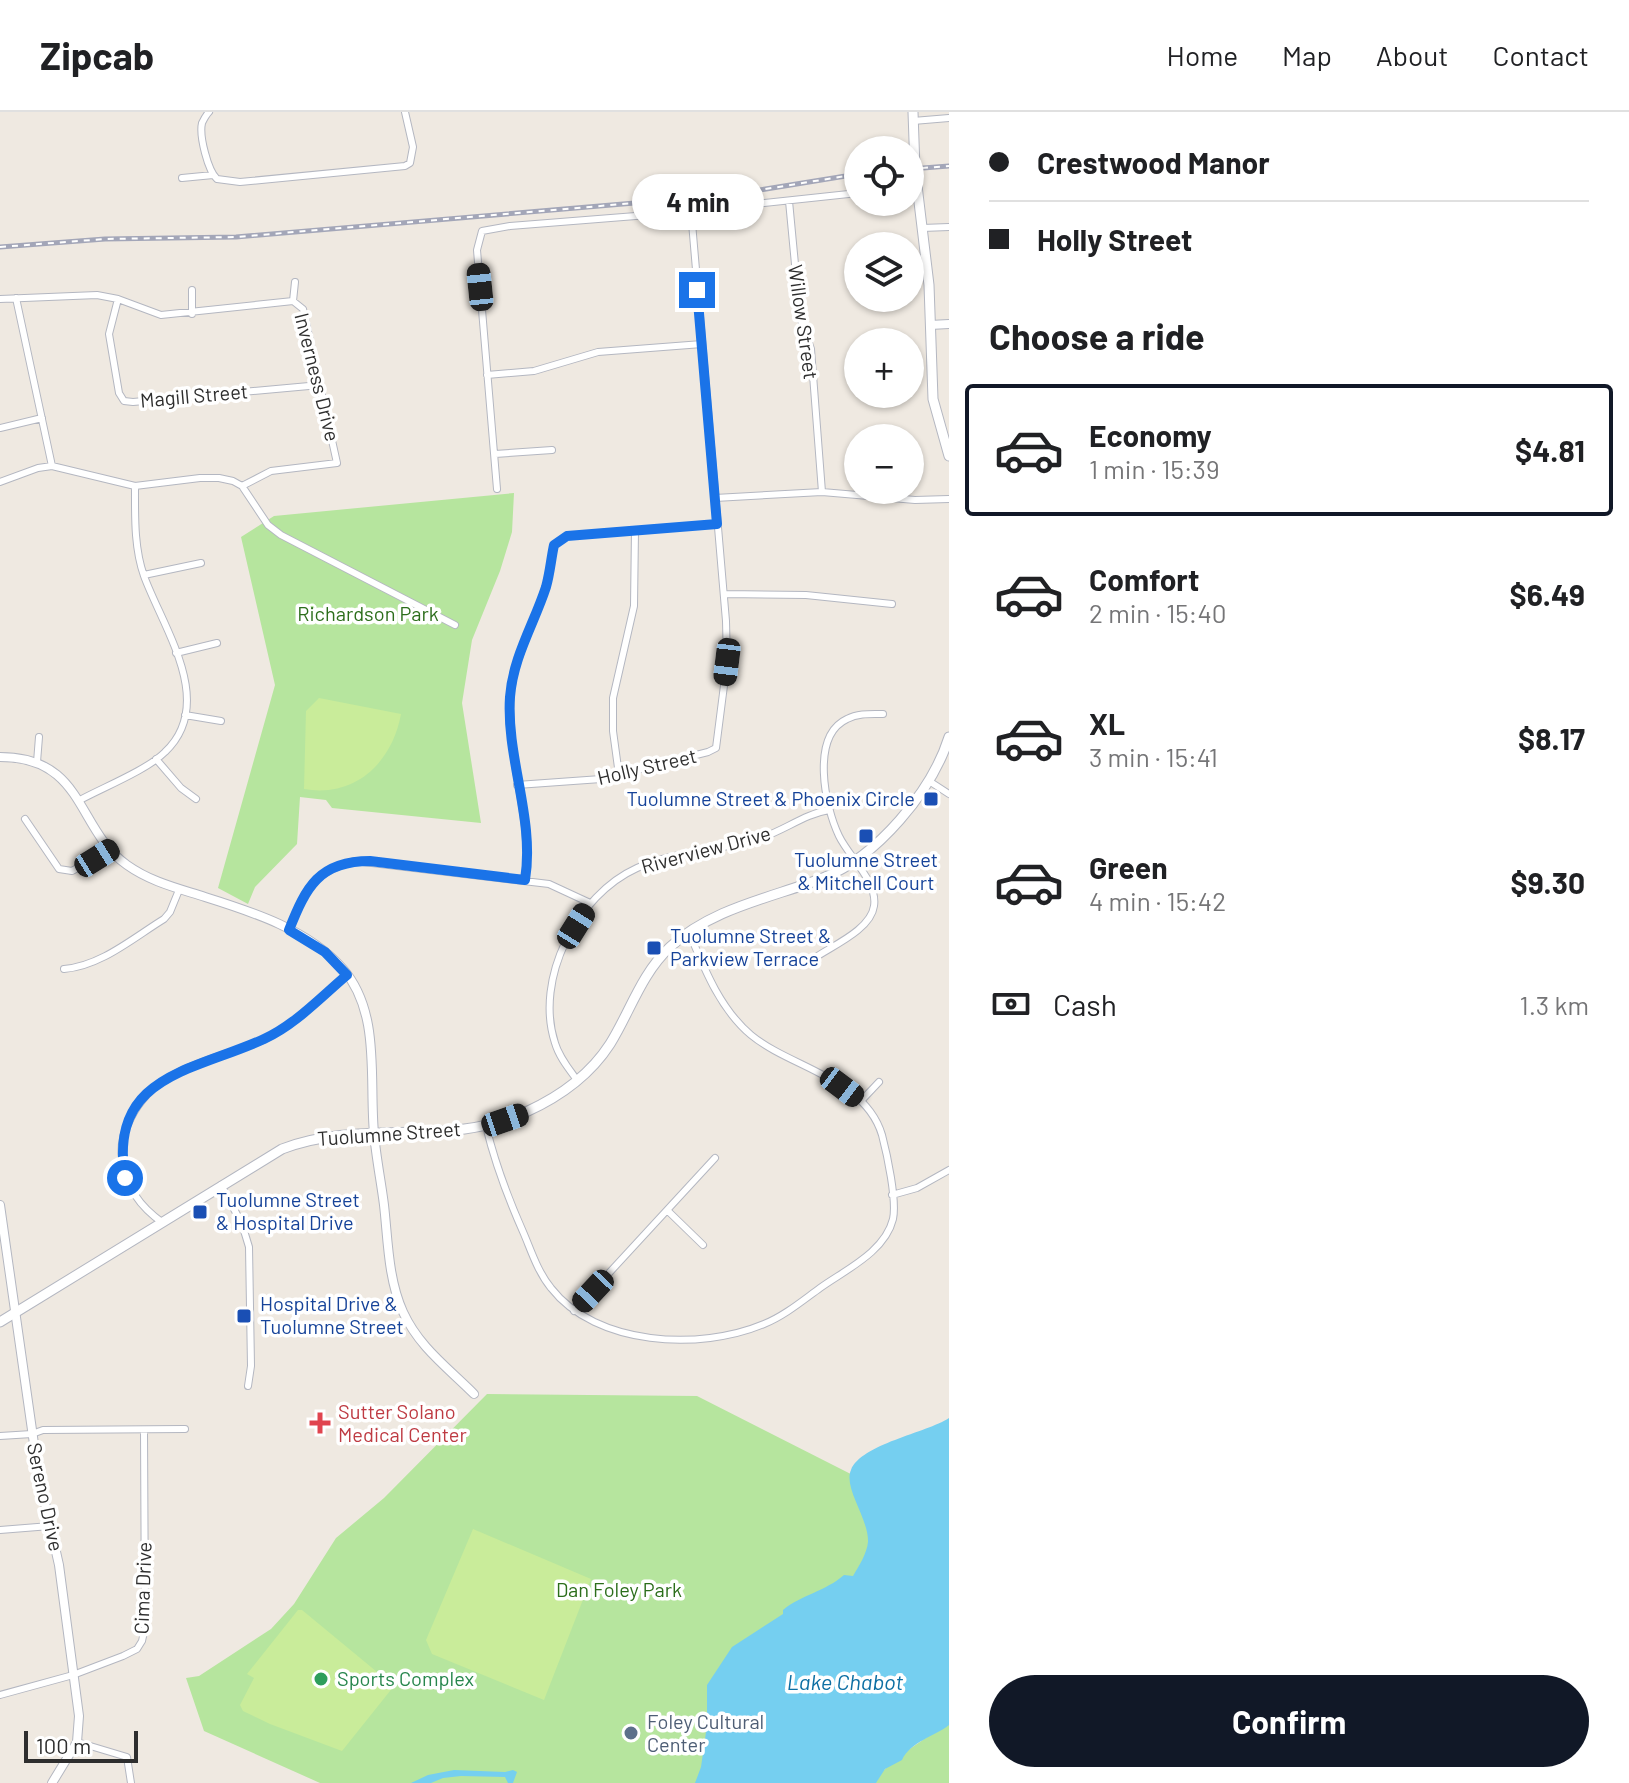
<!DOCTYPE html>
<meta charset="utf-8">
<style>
body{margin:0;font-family:Barlow,sans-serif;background:#f2f2f2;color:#202124;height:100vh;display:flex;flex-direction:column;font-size:30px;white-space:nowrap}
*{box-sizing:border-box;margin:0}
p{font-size:26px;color:#757577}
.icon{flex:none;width:44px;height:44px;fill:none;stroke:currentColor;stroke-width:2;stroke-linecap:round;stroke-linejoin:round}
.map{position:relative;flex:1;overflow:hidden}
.side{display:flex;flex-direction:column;background:#fff;width:680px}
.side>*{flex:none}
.guide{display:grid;align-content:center;height:176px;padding:0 40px;background:#fff}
.buttons{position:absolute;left:844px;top:24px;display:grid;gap:16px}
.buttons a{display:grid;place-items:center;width:80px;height:80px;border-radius:50%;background:#fff;box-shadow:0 2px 6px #0004;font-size:40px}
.scale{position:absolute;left:24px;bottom:20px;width:114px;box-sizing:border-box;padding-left:8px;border:4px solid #2e2e2e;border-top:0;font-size:22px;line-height:28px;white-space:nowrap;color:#2e2e2e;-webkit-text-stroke:6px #fff;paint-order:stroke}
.end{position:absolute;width:36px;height:36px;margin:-18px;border:10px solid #1a73e8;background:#fff;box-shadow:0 0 0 4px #fff}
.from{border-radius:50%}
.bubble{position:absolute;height:56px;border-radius:28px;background:#fff;box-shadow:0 2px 6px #0004;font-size:26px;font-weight:700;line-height:56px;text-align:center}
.car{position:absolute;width:24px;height:48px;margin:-24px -12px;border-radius:10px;box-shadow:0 0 6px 2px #0007;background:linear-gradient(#222 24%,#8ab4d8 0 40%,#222 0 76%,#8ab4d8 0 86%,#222 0)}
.guide b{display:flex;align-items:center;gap:28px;height:76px;font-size:30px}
.guide b+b{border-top:2px solid #e0e0e0}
.guide i{width:20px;height:20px;background:#202124}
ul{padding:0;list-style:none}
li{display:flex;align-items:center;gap:24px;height:132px;margin:0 16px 12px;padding:0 24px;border:4px solid transparent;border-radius:8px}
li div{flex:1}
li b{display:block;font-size:30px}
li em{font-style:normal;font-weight:700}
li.current{border-color:#111827}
li>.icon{width:72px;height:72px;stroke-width:1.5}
h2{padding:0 40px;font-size:36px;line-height:96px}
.pay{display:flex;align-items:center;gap:20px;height:88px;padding:0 40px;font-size:30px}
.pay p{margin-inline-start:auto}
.button{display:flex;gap:16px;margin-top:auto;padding:16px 40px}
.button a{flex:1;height:92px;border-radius:48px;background:#111827;color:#fff;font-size:32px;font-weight:700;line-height:92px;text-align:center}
header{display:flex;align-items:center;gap:48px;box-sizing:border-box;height:112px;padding:0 40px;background:#fff;border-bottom:2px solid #e0e0e0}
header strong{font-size:38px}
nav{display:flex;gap:44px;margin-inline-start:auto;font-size:28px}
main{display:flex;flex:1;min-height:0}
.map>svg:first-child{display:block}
</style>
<header>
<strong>Zipcab</strong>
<nav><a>Home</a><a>Map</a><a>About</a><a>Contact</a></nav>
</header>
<main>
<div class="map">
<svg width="949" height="1671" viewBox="0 0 949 1671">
<rect width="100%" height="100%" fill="#efe9e1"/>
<path fill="#b6e59e" d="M514,381L512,420L500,459L472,528L462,591L481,711L332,696L326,688L300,685L297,732L255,775L248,792L218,776L275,573L241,425L274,404Z
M487,1282L697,1284L904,1389L738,1671H320L204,1619L186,1566L199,1564L271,1517L294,1492L336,1426L384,1386Z
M949,1610V1671H870L898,1645Z"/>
<path fill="#c9ec9a" d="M319,586L401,602C392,651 355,686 304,677L306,599Z
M473,1417L591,1467L544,1588L432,1542L426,1528Z
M298,1498H302L394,1574L342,1639L270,1612L243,1599L240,1593L254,1566L247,1562Z"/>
<path fill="#75cff0" d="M949,1306V1613C934,1625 911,1629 902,1648L885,1657L876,1671H695L701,1655L707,1613V1573L732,1535L783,1502V1498C801,1483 826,1479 844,1463L853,1464C859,1454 867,1441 868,1430C869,1407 843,1376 851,1358C861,1332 926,1321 949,1306Z
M454,1658L505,1660L513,1658L517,1660L513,1671H508L505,1665L461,1664L443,1666L431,1671H411L428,1663Z"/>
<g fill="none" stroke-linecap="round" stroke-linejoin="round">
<g stroke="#b4b7c1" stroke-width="8">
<path id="minor" d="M209,0C207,2 203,9 202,11C199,24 208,59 217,67L240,70L405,54L410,51L413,35L405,0
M913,9L949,6
M182,66L213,63
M789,89L800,205L811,237L822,380
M922,116L949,115
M192,178V202
M16,186L52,354
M0,187L97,183L118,187L161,203L293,189L303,197L337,351L271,359L242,374
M118,187L109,222L119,281L124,289L133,290L320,273
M293,189L295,170
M487,263L534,259L598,240L702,232
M0,316L42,306
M495,342L552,338
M0,370L38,356L52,354L135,374L200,366H219L233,369L242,374L268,413L281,423L455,513
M497,377L477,138L482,119L510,114L661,102L858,81
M715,386L822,380L915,388L949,387
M144,463L201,451
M724,482L806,483L892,492
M176,541L217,531
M185,603L221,609
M156,647L181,676L196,687
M37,650L39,625
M619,663L613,619V586L634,494L635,418
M929,669L949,682
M517,673L601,667L708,640L716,636L727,550L726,509L691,99
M80,688C104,675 147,658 165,640C217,591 163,516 144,464C134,436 135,404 135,374
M25,707L59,757L72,759L112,737
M525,768C533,711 509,654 510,597C510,550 532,518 546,475C550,461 551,447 554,433L567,424L717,412
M289,818C304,779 312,760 355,749L549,772L590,791
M816,845C834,833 871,817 874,794C878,770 849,745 839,724C825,695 810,624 847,607C858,601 871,602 883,602
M64,857C101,854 133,826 164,807L170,800L179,778
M577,968C569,957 559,945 555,931C534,867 577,783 637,756C674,739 722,739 761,726C785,718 805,702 829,698
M861,989L879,970
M486,1014C495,1052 508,1086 524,1122C532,1141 538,1160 551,1176C596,1234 700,1239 764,1212C784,1204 802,1189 820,1176C845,1158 885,1140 893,1107C897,1088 887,1042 882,1023C865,966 791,956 751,923C720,897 704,856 689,820
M221,1073L242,1112L249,1135L251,1254L248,1274
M892,1083L917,1076L949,1058
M668,1099L703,1133
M163,1111C139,1094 127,1076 122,1047C120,1031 124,1019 131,1006C157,953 216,949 265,927C295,913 322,884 347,863
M574,1199L715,1046
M0,1324L32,1322L43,1318L185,1317
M0,1418L50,1414
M0,1583L73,1563L123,1544L137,1537L142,1529L145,1515L144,1318
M77,1630L127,1645L131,1671"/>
</g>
<g stroke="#b4b7c1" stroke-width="10">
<path id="tertiary" d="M930,213L949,212
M0,645C85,645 76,717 127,753C151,770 177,776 205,785C253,800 309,818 343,857C381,901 369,967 374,1021C376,1045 381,1069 384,1093C388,1128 388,1167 403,1200C419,1235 447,1255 474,1282
M0,1093L38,1360L59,1453L79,1604L77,1630L52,1671"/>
</g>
<g stroke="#b4b7c1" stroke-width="11">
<path id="secondary" d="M913,0L915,57L929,173L933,287L949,344
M0,1210L282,1037C361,1006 450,1036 526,1000C559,985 590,963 610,932C630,900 641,862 670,835C712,796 771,786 823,766C877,745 932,679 949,625"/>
</g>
<use href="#minor" stroke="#fff" stroke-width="6"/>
<use href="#tertiary" stroke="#fff" stroke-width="8"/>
<use href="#secondary" stroke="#fff" stroke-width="9"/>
<g stroke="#a3a6b8" stroke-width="5">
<path id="rail" d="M910,57L949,54
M0,135L105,127L236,125L729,83L858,62"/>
</g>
<use href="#rail" stroke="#fff" stroke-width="2" stroke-dasharray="6" stroke-linecap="butt"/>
</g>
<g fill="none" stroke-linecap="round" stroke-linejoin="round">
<path stroke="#1a73e8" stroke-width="10" d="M125,1066C108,963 194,959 264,927C295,913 322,884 347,863L325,840L289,818C306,775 319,749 370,749L525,768C535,707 506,646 510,585C513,545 534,512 546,475C550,461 551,447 554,433L567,424L717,412L697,178"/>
</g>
<g fill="#1a4fb4" stroke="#fff" stroke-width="3">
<rect x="923" y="679" width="16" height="16" rx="4"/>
<rect x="858" y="716" width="16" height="16" rx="4"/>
<rect x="646" y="828" width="16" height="16" rx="4"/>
<rect x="192" y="1092" width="16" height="16" rx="4"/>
<rect x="236" y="1196" width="16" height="16" rx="4"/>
</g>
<path fill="#e0444e" stroke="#fff" stroke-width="3" d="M316 1299h8v8h8v8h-8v8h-8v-8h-8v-8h8z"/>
<circle fill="#2e9e5b" stroke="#fff" stroke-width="3" cx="321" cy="1567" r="8"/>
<circle fill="#5c6f8a" stroke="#fff" stroke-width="3" cx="631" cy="1621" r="8"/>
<g text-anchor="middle" stroke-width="7" stroke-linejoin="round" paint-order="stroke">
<g font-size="20" fill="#2e2e2e" stroke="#fff">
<text transform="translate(803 210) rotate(82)" y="7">Willow Street</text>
<text transform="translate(317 265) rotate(76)" y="7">Inverness Drive</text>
<text transform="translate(194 284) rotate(-5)" y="7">Magill Street</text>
<text transform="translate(647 655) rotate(-13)" y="7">Holly Street</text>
<text transform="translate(706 738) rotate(-15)" y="7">Riverview Drive</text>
<text transform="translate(389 1022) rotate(-4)" y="7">Tuolumne Street</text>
<text transform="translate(45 1385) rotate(78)" y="7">Sereno Drive</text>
<text transform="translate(143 1476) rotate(-88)" y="7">Cima Drive</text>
</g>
<g font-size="20" fill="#2c6e1b" stroke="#fff">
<text x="368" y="509">Richardson Park</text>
<text x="619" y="1485">Dan Foley Park</text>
</g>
<g font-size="20" fill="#164399" stroke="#fff" text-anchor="start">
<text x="915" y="694" text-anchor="end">Tuolumne Street &amp; Phoenix Circle</text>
<text x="866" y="755" text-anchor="middle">Tuolumne Street<tspan x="866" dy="23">&amp; Mitchell Court</tspan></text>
<text x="670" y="831">Tuolumne Street &amp;<tspan x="670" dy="23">Parkview Terrace</tspan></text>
<text x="216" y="1095">Tuolumne Street<tspan x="216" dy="23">&amp; Hospital Drive</tspan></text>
<text x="260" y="1199">Hospital Drive &amp;<tspan x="260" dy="23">Tuolumne Street</tspan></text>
</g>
<g font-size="20" fill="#be3a42" stroke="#fff" text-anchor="start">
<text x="338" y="1307">Sutter Solano<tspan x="338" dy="23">Medical Center</tspan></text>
</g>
<g font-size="20" fill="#27864d" stroke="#fff" text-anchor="start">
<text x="337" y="1574">Sports Complex</text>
</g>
<g font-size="20" fill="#4e5e75" stroke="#fff" text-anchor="start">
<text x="647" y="1617">Foley Cultural<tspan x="647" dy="23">Center</tspan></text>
</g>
<g font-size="22" font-style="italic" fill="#0d6fa3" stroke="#fff">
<text x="845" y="1578">Lake Chabot</text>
</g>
</g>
</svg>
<div class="buttons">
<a><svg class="icon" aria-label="locate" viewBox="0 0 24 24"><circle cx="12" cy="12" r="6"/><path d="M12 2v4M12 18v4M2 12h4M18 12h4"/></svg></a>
<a><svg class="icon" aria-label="layers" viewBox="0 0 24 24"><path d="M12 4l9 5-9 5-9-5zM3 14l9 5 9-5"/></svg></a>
<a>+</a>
<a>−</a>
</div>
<div class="scale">100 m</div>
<i class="end from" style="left:125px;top:1066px"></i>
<i class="end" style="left:697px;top:178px"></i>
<div class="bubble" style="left:632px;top:62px;width:132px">4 min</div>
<i class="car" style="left:480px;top:175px;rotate:354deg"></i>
<i class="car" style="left:727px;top:550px;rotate:187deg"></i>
<i class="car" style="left:97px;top:746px;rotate:58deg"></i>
<i class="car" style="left:576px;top:814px;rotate:32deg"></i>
<i class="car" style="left:842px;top:975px;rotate:127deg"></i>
<i class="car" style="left:505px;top:1008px;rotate:71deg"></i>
<i class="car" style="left:593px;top:1179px;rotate:223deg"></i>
</div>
<section class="side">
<div class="guide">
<b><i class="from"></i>Crestwood Manor</b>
<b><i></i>Holly Street</b>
</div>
<h2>Choose a ride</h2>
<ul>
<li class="current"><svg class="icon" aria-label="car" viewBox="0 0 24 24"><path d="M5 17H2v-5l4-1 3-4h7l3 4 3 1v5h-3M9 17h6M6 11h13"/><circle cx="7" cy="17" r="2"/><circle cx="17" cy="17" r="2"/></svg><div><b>Economy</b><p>1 min · 15:39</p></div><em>$4.81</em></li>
<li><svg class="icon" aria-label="car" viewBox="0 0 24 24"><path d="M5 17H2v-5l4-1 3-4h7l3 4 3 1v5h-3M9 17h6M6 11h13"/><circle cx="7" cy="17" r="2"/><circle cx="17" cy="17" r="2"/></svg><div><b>Comfort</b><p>2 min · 15:40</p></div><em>$6.49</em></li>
<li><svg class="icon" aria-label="car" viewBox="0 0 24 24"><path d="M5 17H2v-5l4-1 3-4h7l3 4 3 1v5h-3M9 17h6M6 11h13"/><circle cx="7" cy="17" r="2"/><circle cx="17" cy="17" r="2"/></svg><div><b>XL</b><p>3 min · 15:41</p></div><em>$8.17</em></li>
<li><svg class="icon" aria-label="car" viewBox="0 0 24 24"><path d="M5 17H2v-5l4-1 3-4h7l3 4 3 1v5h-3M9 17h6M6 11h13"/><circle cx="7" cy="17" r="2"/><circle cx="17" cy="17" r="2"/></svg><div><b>Green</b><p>4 min · 15:42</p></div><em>$9.30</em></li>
</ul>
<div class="pay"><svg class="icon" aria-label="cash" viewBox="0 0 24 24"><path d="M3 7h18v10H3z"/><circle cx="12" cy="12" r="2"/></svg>Cash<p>1.3 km</p></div>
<div class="button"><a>Confirm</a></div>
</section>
</main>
